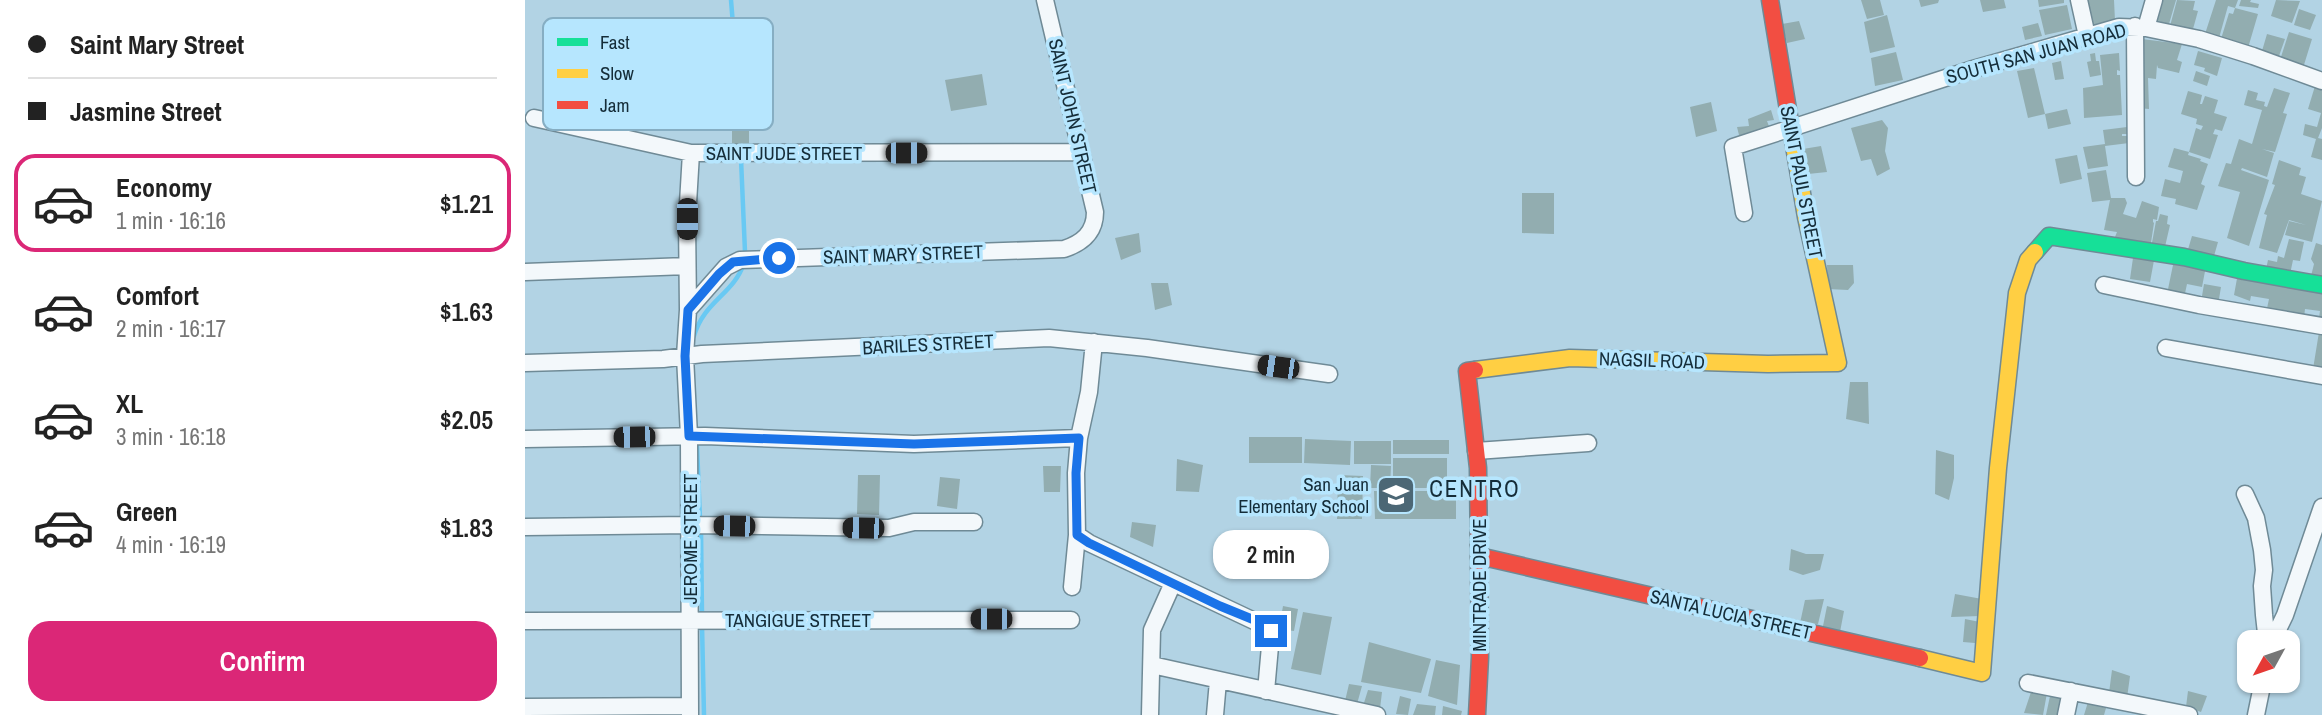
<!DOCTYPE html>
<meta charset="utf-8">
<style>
body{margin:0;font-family:"Archivo Narrow",sans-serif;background:#f2f2f2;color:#222;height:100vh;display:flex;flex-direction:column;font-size:26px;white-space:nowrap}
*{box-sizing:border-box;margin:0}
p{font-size:23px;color:#767676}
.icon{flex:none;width:38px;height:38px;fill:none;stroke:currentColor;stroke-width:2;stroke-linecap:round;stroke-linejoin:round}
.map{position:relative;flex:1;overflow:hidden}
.panel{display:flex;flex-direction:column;background:#fff;width:525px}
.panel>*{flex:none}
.top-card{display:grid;align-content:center;height:154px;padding:0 28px;background:#fff}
.needle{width:46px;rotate:230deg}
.buttons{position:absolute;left:1712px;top:630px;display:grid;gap:14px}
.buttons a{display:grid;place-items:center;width:63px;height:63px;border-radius:14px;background:#fff;box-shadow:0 2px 5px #0004;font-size:35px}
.end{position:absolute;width:32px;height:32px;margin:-16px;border:9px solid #1a73e8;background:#fff;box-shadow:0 0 0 4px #fff}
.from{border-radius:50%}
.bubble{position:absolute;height:49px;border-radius:21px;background:#fff;box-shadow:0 2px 5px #0004;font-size:23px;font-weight:600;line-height:49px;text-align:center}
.car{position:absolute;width:21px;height:42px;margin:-21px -10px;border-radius:9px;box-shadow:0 0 5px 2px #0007;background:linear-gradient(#222 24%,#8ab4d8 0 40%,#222 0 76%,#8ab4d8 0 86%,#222 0)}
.top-card b{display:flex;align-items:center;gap:24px;height:66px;font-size:26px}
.top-card b+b{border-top:2px solid #e0e0e0}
.top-card i{width:18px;height:18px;background:#222}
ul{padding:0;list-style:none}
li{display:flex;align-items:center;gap:21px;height:98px;margin:0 14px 10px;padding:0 14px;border:4px solid transparent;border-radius:21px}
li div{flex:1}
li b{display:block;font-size:26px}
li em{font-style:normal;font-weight:600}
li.current{border-color:#db2777}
li>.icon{width:63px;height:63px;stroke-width:1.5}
.primary-button{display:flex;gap:14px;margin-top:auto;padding:14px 28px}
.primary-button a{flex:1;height:80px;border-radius:21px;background:#db2777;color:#fff;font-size:28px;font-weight:600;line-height:80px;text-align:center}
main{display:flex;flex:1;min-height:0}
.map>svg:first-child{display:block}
</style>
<main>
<section class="panel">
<div class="top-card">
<b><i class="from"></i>Saint Mary Street</b>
<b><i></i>Jasmine Street</b>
</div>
<ul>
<li class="current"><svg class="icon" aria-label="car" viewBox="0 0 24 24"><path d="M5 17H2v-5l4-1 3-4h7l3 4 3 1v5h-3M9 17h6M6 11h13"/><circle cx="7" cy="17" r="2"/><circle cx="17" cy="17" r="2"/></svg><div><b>Economy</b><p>1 min · 16:16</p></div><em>$1.21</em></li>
<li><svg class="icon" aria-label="car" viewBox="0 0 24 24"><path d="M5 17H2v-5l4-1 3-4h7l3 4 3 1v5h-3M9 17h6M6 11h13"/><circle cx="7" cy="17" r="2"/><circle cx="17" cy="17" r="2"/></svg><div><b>Comfort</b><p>2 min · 16:17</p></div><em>$1.63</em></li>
<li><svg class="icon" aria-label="car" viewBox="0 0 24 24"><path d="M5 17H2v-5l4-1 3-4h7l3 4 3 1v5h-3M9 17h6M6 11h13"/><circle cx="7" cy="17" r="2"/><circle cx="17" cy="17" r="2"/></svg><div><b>XL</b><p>3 min · 16:18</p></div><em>$2.05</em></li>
<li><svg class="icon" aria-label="car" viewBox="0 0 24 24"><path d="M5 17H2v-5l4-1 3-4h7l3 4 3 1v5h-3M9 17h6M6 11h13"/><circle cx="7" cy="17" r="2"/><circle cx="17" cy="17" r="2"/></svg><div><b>Green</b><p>4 min · 16:19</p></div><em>$1.83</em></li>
</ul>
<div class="primary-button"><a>Confirm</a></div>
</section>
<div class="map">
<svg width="1797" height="715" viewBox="0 0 1797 715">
<rect width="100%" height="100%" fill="#b2d3e4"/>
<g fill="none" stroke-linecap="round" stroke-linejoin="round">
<path stroke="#69c9f3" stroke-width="4.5" d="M206,0L216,124
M216,159L220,252
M169,336C179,301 209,294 219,263
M172,446L175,519
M176,530L177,614
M177,625L179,715"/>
</g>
<path fill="#92adb0" d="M1336,0H1355L1359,15L1342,19Z
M1394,0H1414L1413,3L1396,7Z
M1455,0H1479L1481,8L1458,12Z
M1513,0H1539V3L1514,7Z
M1562,0H1589L1590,21L1565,25Z
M1634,0H1651L1644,24L1629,20Z
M1652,0L1670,1L1668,10L1673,11L1668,29L1665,28L1664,31L1645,26Z
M1691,0H1713L1710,8L1703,6L1694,38L1680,34Z
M1716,0H1726L1725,2L1734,4L1733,8L1714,6Z
M1751,0L1775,1L1767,23L1746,16Z
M1542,5L1547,29L1520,35L1514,10Z
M1710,8L1733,14L1723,48L1696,39L1704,13L1708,14Z
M1774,9L1791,15L1785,30L1769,25Z
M1362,15L1370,47L1345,53L1339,22Z
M1274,21L1280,39L1262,43L1257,24Z
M1513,23L1517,36L1500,40L1497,27Z
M1764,32L1787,39L1778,68L1755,60Z
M1742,34L1760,39L1754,56L1737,51Z
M1617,39L1657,44L1652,60L1657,62L1654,73L1633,68L1632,65L1631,79L1623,78L1624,109L1613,108Z
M1673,51L1697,58L1692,76L1679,71L1680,68L1669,65Z
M1371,52L1378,80L1350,86L1346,58Z
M1570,53L1571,61H1574L1576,75L1565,77L1562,62L1566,61L1565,54Z
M1594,53L1595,71L1592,70V75H1595L1597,115L1559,118L1558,88L1578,85L1575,55Z
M1536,61L1539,79L1530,80L1527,63Z
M1509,68L1520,114L1542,109L1546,124L1523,129L1520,114L1503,118L1492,71Z
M1671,71L1685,76L1682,86L1668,81Z
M457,74L462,105L426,111L420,80Z
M1790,86L1797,89V128L1793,138L1797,139V160L1786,157L1791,139L1778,135L1780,124L1792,127L1796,113L1783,109Z
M1749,88L1765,93L1758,113L1762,114L1750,152L1737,149L1749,153L1742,177L1717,168L1716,170L1744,180L1724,246L1702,238L1715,192L1693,186L1701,163L1706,164L1714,139L1727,144L1737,110L1719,105L1723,90L1733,93L1731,100L1740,102L1739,106L1742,107Z
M1663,91L1677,95L1675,104H1677L1680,96L1693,100L1689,113L1702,117L1697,131L1690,129L1688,134L1693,135L1685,159L1664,152L1671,128L1676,130L1678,126L1671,124L1672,119L1656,114Z
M1186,102L1192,131L1171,137L1165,107Z
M1246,110L1249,120L1242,121L1246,132L1215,139L1212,127L1224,126L1223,119Z
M1357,120L1363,128L1360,151L1365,169L1352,176L1346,159L1336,161L1326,128Z
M207,124H224V150L207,149Z
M1602,127L1603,134H1597V136H1603L1604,143L1580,146L1583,166L1563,169L1558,147L1580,144L1578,130Z
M1296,146L1302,172L1283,174L1278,149Z
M1649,148L1664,152L1663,155L1676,159L1675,161L1683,164L1676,184L1680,186L1672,210L1650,204L1651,199L1636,196L1640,179L1655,183L1658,171L1643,167Z
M1552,155L1557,179L1535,184L1530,159Z
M1754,160L1776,168L1774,175L1781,177L1776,194L1797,201L1787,242L1760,235L1764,221L1781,225L1764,220L1752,253L1734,248L1742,215L1739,214L1750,185L1747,184Z
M1581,170L1586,198H1600L1602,203L1598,214L1611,218L1617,201L1634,207L1632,220L1628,219V222L1629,223L1625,249L1588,242L1592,232L1579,230L1585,200L1567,202L1562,173Z
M997,193H1029V234L997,233Z
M1635,214L1643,216L1642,224L1645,225L1639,251L1626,248L1631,221H1633Z
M614,233L616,252L596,260L590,238Z
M1667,236L1693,242L1687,263L1661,256Z
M1764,239L1779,242L1775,261L1768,260L1764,279L1740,274L1743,260L1752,262L1753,256L1759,258Z
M1791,243L1797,245V279L1786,276L1789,264L1786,259Z
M1609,251L1630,255L1625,282L1605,279Z
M1302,265H1328L1329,283L1323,290L1303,289Z
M1648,265L1681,266L1677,287L1662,284L1659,298L1642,294Z
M1713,273L1797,289V319L1794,318L1795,311L1780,309L1779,318L1741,313L1744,299L1726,296L1725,301L1709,295Z
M626,283H643L647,305L630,310Z
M1679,284L1696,287L1693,305L1676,302Z
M1794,332L1797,333V370L1788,369Z
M1325,382H1343L1344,424L1321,419Z
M724,437H777V463H724Z
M780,439L826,441L825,465L779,463Z
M868,440H924V454H868Z
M829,441H866V464H829Z
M1411,450L1429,455V478L1424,500L1410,494Z
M868,458H922V488H868Z
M652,459L678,465L674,492L651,491Z
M846,465L866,466L865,488H845Z
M518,466H536L535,492H519Z
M333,475H355L354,515L332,514Z
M813,475L838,476L837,519H812Z
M415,477L435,479L432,509L412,506Z
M849,491H931V519H850Z
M607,522L631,525L628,547L605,537Z
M1266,549L1281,554H1299L1295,570L1278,575L1264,570Z
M1430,594L1457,599L1455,616L1426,617Z
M1299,599L1293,624L1275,623L1280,600Z
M758,606L773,609L769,631L754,629Z
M1302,606L1319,611L1315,632L1297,631Z
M778,612L807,617L796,675L766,669Z
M1440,619L1455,622L1450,643L1438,642Z
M844,642L906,659L896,693L836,682Z
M911,660L935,665L932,705L903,696Z
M1587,670L1605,676L1602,698L1584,693Z
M824,684L837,686L832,704L820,701Z
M1507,689L1522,693L1518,715L1499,713Z
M843,690L857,692L855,709L838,706Z
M1663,691L1682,696L1676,712L1661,707Z
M875,696L886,699L883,715L871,714Z
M1525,696L1541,699L1537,715H1521Z
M1563,702L1581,708L1579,715H1559Z
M892,704L911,706L910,715H888Z
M918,706L937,711L936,715H917Z"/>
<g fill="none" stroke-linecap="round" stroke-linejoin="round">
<g stroke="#6f8a96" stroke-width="19">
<path id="street" d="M1554,0L1562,36
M1610,26L1611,177
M1621,28L1629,0
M9,118L166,153L555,152
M1219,213L1208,147L1445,70L1594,27L1621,28L1674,39L1728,56L1797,81
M0,272L162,266
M1579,285L1674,305L1797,326
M163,310L201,267L215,260L539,249C557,243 570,233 570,212L520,0
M1641,348L1797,376
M0,363L138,359L177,354L524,338L622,348L804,374
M0,439L180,436L389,444L554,438
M951,451L1063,443
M1720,494L1731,518L1737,550L1739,570L1737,586L1739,615L1742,642
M0,527L165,525L364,528L389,522H449
M552,535L564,543L744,628L746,635L741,691
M547,587L552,535L551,473L554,438L564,392L569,342
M0,621L546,620
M1747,642L1760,615L1797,507
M627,665L852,715
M1503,683L1664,715
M0,707L165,706
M165,715L164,436L160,356L163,310L162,220L166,153
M625,715L627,630L648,583
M690,715L693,681
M1541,715L1546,691
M1731,715L1738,681"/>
</g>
<g stroke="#6f8a96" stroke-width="19">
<path id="fast" d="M1510,252L1524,236L1659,257L1719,271L1797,285"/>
</g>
<g stroke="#6f8a96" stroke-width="19">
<path id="slow" d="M950,370L1045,358L1243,364L1313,363L1281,217L1267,134
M1395,658L1457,673L1473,468L1492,293L1503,260L1510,252"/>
</g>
<g stroke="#6f8a96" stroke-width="19">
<path id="jam" d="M1245,0L1267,134
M950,370L942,371L953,468L955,657L952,715
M954,556L1395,658"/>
</g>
<use href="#street" stroke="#f3f8fb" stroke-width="16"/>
<use href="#fast" stroke="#16e098" stroke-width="16"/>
<use href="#slow" stroke="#ffcf43" stroke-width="16"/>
<use href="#jam" stroke="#f24e42" stroke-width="16"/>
</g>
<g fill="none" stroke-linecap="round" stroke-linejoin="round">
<path stroke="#1a73e8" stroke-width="9" d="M254,258L208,262L194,274L163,310L160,356L164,436L389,444L554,438L551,473L552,535L564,543L695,606L739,624L746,631"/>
</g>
<defs>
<g id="school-square" transform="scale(2.0125)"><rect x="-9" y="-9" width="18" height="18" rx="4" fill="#4c6775" stroke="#b6e6fe"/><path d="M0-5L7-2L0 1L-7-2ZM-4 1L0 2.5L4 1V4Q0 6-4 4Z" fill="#fff"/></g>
</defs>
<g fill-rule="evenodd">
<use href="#school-square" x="871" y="495"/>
</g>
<g text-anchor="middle" stroke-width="7" stroke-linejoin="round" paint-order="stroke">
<g font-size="19" fill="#152d39" stroke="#b6e6fe">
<text transform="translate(1511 53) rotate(-15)" y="7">SOUTH SAN JUAN ROAD</text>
<text transform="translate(548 116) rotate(77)" y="7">SAINT JOHN STREET</text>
<text x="259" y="160">SAINT JUDE STREET</text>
<text transform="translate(1277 182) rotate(79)" y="7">SAINT PAUL STREET</text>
<text transform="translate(378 254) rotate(-2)" y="7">SAINT MARY STREET</text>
<text transform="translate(403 344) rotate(-3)" y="7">BARILES STREET</text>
<text transform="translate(1127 360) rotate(2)" y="7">NAGSIL ROAD</text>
<text transform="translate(165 539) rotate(-90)" y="7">JEROME STREET</text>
<text transform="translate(954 585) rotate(-90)" y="7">MINTRADE DRIVE</text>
<text transform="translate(1206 614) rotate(13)" y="7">SANTA LUCIA STREET</text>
<text x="273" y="627">TANGIGUE STREET</text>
</g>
<g font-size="19" fill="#152d39" stroke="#b6e6fe" text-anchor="end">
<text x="844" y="491">San Juan<tspan x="844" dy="22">Elementary School</tspan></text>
</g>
<g font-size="23" letter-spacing="2" fill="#152d39" stroke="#b6e6fe">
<text x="950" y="497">CENTRO</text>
</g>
</g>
<rect x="18" y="18" width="230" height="112" rx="10" fill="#b6e6fe" stroke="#86aec3" stroke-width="2"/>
<rect x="32" y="38" width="31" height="8" fill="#16e098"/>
<rect x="32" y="69" width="31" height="9" fill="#ffcf43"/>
<rect x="32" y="101" width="31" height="8" fill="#f24e42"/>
<g font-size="19" fill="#152d39">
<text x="75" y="49">Fast</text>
<text x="75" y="80">Slow</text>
<text x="75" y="112">Jam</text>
</g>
</svg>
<div class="buttons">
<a><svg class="needle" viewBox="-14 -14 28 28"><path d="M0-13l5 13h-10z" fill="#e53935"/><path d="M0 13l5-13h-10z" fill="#767676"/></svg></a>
</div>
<i class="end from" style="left:254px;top:258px"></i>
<i class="end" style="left:746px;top:631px"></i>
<div class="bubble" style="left:688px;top:530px;width:116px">2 min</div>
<i class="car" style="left:381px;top:153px;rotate:90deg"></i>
<i class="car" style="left:162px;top:219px;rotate:180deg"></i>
<i class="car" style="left:753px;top:367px;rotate:278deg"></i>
<i class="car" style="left:109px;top:437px;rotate:269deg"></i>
<i class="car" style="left:209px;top:526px;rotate:271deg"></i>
<i class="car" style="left:338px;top:528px;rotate:271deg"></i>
<i class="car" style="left:466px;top:619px;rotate:270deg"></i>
</div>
</main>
